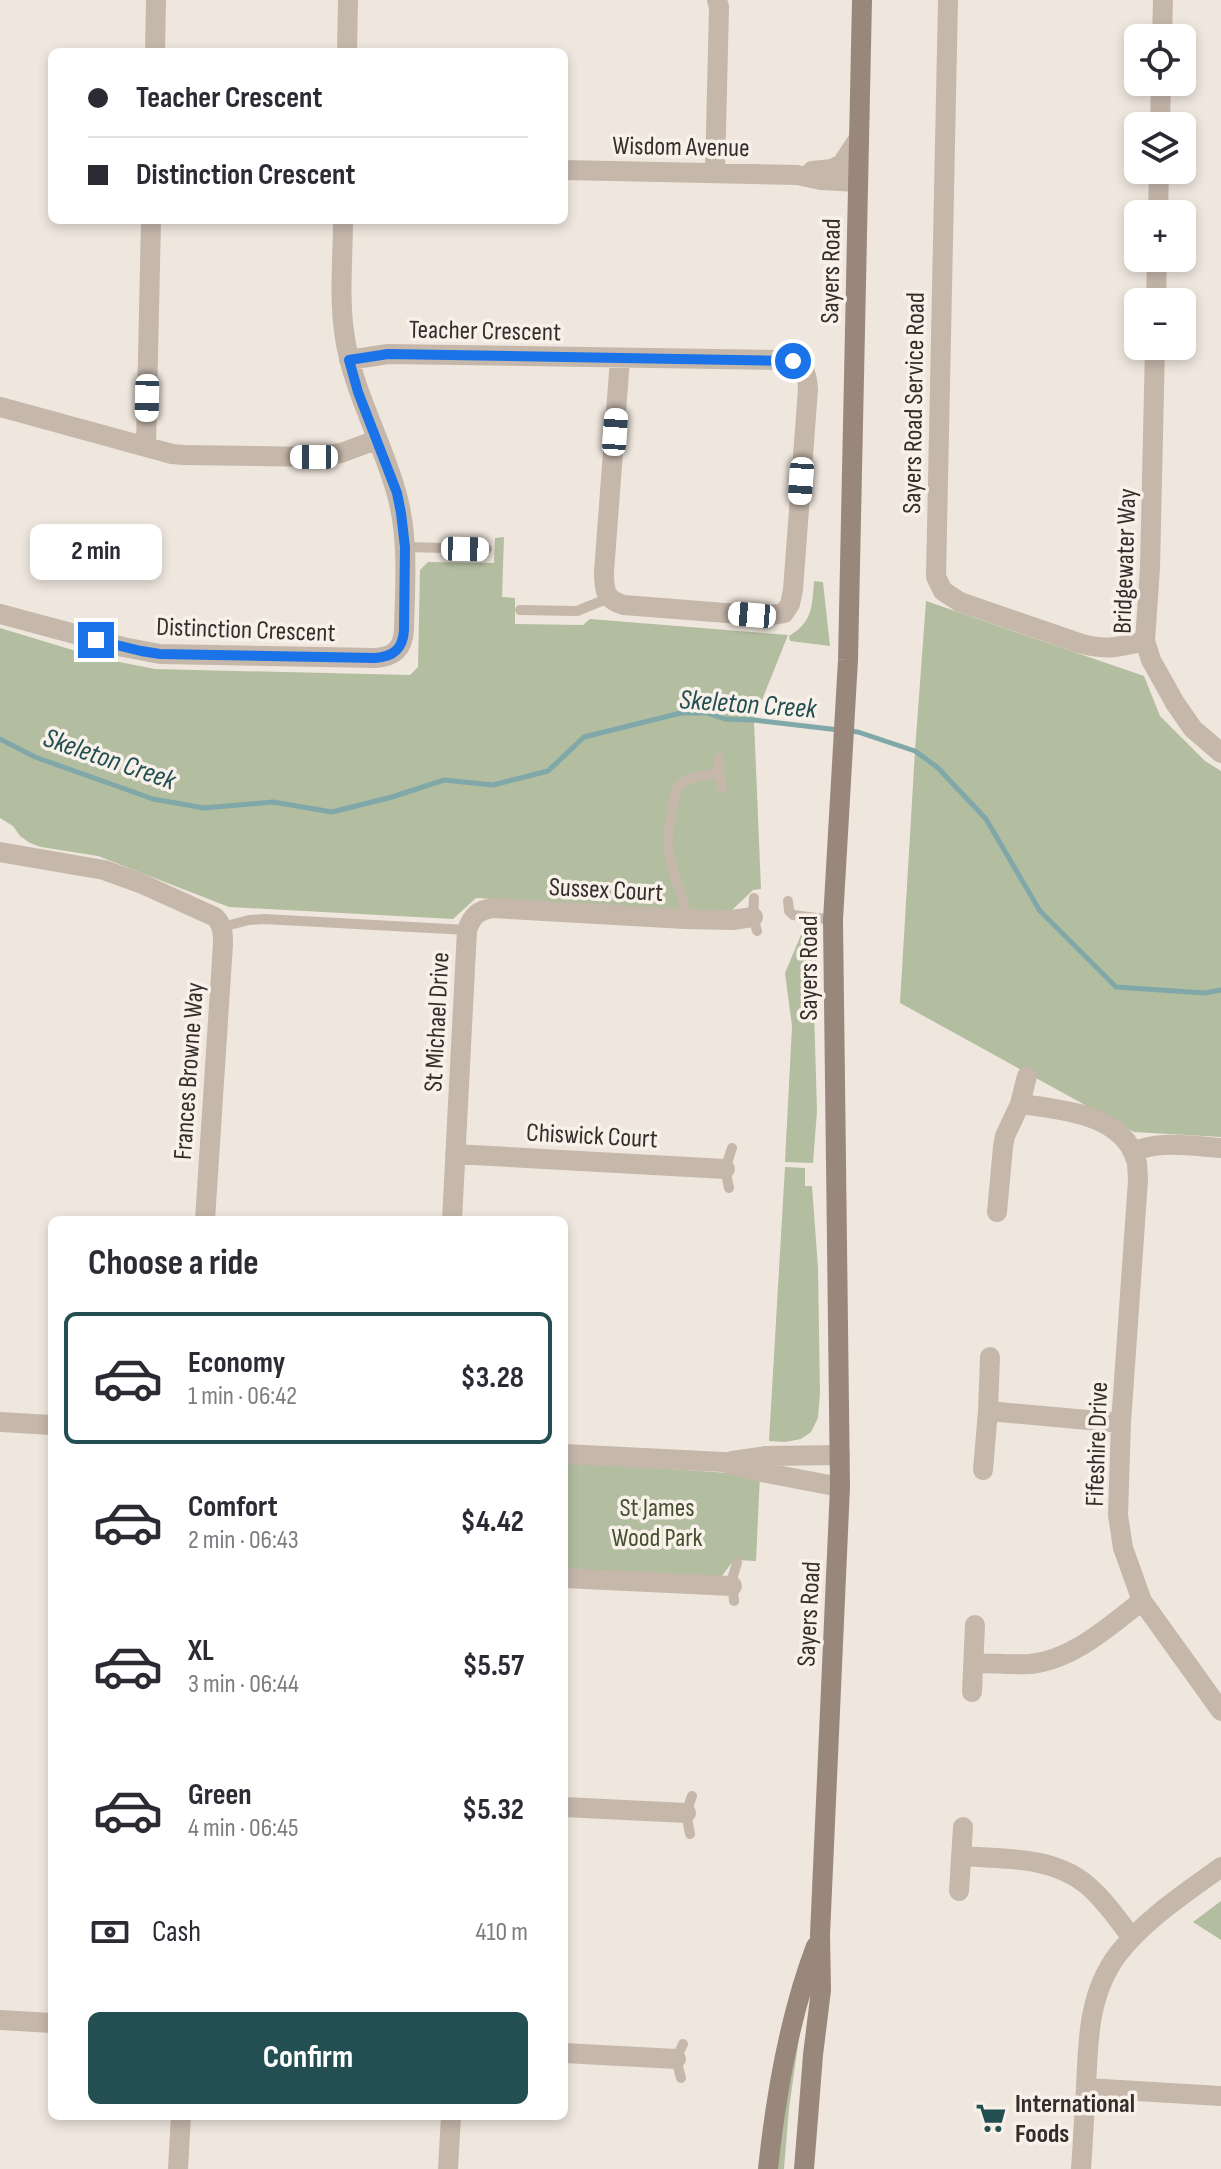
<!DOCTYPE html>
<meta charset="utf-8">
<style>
body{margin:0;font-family:"Sofia Sans Condensed",sans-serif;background:#f7f7f7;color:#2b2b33;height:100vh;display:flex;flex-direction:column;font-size:30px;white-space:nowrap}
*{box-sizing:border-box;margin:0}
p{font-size:26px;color:#7c7c81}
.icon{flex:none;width:44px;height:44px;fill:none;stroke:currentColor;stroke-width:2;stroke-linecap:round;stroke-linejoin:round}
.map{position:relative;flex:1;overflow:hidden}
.side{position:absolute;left:48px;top:1216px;width:520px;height:904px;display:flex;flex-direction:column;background:#fff;border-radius:12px;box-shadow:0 4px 12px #0003}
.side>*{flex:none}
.top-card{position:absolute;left:48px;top:48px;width:520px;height:176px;border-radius:12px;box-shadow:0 4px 12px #0003;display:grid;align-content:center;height:176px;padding:0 40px;background:#fff}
.controls{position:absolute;left:1124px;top:24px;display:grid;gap:16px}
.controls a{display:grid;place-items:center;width:72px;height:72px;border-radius:12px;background:#fff;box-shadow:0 4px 12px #0003;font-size:40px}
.end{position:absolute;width:36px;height:36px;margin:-18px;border:10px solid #1a73e8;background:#fff;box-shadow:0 0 0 4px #fff}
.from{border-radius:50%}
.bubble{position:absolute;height:56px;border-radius:12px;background:#fff;box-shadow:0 4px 12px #0003;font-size:26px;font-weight:700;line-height:56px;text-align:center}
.car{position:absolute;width:24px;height:48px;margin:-24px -12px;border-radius:10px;box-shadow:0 0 6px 2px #0007;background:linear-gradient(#fff 24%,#345 0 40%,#fff 0 76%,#345 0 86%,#fff 0)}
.top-card b{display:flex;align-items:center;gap:28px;height:76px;font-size:30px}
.top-card b+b{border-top:2px solid #e1e1e2}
.top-card i{width:20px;height:20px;background:#2b2b33}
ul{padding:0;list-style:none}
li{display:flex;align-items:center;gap:24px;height:132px;margin:0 16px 12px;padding:0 24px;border:4px solid transparent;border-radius:12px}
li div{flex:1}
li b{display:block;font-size:30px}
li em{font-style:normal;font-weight:700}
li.active{border-color:#234f52}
li>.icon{width:72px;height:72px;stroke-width:1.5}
h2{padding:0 40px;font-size:36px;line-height:96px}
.pay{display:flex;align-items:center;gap:20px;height:88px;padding:0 40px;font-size:30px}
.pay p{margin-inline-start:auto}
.cta{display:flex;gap:16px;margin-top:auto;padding:16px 40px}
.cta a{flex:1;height:92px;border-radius:12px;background:#234f52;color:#fff;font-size:32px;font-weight:700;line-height:92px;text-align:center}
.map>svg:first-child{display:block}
</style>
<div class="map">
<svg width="1221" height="2169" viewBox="0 0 1221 2169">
<rect width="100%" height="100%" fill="#efe7de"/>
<path fill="#b3bd9f" d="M504,537L502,597L515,598V624L583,625L590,619L788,635L754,720L761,889L753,890L730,912L476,898L453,919L229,907L98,856L41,847L30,843L20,836L13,826L0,818V628L99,658L155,669L410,675L418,667L420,570L428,562L494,563L495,538Z
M814,581L823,582L830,646L790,641L789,636C813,622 812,606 814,581Z
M926,601L1144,676L1160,716L1205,761L1221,771V1137L1134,1132L900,1003L915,751Z
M806,923L818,927L814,1010L817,1111L813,1163L785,1162L792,1026L785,973Z
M785,1167L805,1168V1186H812L818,1268L820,1393L818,1418L811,1432L801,1439L785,1442L769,1441Z
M564,1462L760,1475L756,1561L734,1560L721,1577L564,1571Z
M1221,1901V1940L1193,1922Z
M802,2017L789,2108L784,2169H777L780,2132Z"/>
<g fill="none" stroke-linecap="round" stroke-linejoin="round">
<path stroke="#80a8a9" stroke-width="5" d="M849,731L858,732L915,751L937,767L986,819L1040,911L1116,987L1205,993L1221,990
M0,739L35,757L153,799L204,808L273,802L332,812L392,797L444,780L493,785L548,771L584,737L681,713H707L725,719L754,720L839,730"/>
<path stroke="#c6b7ab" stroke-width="10" d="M405,547L487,549
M520,610L577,611L609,598
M719,758V773L722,788
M754,898L753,917L757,931
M788,901L789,911L793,915L833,920
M685,919C685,893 670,872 668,846C667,828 673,808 676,790C684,776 704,776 719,773
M222,927L249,920L264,919L467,930
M729,1188L725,1169L732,1148
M734,1601L732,1579L737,1563
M690,1834L686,1813L692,1796
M681,2078L676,2059L683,2044"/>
<path stroke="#c6b7ab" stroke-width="20" d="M948,0L936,577L943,591L960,602L1079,643C1106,651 1118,647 1145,641
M1162,38L1163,0
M155,52L156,0
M347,52L348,0
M1160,126L1161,82
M564,170L797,175L821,180L858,182
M812,171L832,169L842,164L859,138
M715,172L719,7L717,0
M1158,214L1159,170
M1156,302L1157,258
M1155,346L1150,568L1145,641L1151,660L1175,703L1193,729L1221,753
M349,360L388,354L785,360C803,362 807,371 808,389L793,590L790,604L784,613L765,616L624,605C605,600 604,590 604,572L620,359
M0,407L172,454L184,455L314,457L341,453L376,440
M146,447L151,220
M0,614L123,647L160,654L375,658C394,657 403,648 404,630C405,585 409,539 397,495C382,439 351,389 344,331C339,295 343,257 343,220
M0,852L104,870L140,883L215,917C223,925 223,934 223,944L205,1220
M1020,1104C1057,1109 1115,1113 1133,1152C1160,1140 1192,1146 1221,1148
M1133,1152L1137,1163L1138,1180L1121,1423L1118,1515L1123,1548L1142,1601L1221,1711
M455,1154L725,1169
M997,1212L1003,1147L1005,1136L1020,1104L1027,1076
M452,1220L467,930C472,916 478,910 493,908L685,919L732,920L753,917
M988,1411L1121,1423
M0,1422L52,1425
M564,1454L724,1462L756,1471L840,1487
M732,1461L766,1456L840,1455
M983,1470L988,1411L990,1357
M564,1578L732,1586
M974,1663C992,1663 1012,1665 1030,1664C1073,1660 1109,1626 1142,1601
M972,1692L975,1625
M564,1807L686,1813
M961,1856C1003,1859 1053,1856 1087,1885C1105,1900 1118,1920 1132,1938
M959,1891L963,1827
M0,2020L52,2023
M564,2053L676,2059
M1086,2088L1221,2096
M178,2169L181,2116
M448,2169L451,2116
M1081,2169C1083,2142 1084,2116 1086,2089C1088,2041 1088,1994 1118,1954C1145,1919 1186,1893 1221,1867"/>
<path stroke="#9a877c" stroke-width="20" d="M768,2169C776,2093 789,2017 816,1946
M804,2169L813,2055L821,1990L820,1935L840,1487L833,920L848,660L862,0"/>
</g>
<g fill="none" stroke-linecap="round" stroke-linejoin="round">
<path stroke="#1a73e8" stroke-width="10" d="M96,640L141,651L160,654L375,658C394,657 403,648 404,630L405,547L401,513L397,493L358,392L349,360L388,354L793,361"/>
</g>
<defs>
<g id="supermarket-bare" transform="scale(2.4)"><path d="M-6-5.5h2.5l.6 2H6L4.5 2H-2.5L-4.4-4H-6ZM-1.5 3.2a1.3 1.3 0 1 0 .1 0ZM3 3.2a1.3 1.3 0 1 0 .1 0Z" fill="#234f52" stroke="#f8f1ea" stroke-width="2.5" paint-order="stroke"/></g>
</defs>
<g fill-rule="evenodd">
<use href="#supermarket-bare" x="991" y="2118"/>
</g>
<g text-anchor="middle" stroke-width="7" stroke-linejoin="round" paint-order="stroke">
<g font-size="26" fill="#352d29" stroke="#f8f1ea">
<text transform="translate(681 146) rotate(1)" y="9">Wisdom Avenue</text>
<text transform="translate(830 271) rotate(-89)" y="9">Sayers Road</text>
<text transform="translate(485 330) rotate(1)" y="9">Teacher Crescent</text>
<text transform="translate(913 403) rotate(-89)" y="9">Sayers Road Service Road</text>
<text transform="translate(1124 561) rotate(-88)" y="9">Bridgewater Way</text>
<text transform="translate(246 629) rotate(2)" y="9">Distinction Crescent</text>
<text transform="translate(606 889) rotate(3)" y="9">Sussex Court</text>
<text transform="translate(808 968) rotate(-90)" y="9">Sayers Road</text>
<text transform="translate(436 1022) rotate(-87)" y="9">St Michael Drive</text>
<text transform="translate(188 1071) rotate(-86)" y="9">Frances Browne Way</text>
<text transform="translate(592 1135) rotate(3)" y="9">Chiswick Court</text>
<text transform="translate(1096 1444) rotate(-88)" y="9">Fifeshire Drive</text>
<text transform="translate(808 1614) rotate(-87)" y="9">Sayers Road</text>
</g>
<g font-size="26" fill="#445030" stroke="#f8f1ea">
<text x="657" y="1516">St James<tspan x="657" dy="30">Wood Park</tspan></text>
</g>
<g font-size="26" font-weight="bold" fill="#352d29" stroke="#f8f1ea" text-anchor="start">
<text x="1015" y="2112">International<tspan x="1015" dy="30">Foods</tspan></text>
</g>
<g font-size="28" font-style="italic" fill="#234f52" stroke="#f8f1ea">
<text transform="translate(748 703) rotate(4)" y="10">Skeleton Creek</text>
<text transform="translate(110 758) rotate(19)" y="10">Skeleton Creek</text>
</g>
</g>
</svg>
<div class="controls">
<a><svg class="icon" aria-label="locate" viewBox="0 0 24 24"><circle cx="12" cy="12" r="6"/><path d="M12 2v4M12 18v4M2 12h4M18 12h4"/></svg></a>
<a><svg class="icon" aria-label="layers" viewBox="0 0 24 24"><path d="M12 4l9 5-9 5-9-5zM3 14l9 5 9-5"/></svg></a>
<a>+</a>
<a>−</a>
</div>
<i class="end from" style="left:793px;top:361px"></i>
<i class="end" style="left:96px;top:640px"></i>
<div class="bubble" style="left:30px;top:524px;width:132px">2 min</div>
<i class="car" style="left:147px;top:398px;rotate:181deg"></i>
<i class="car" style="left:615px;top:432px;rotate:4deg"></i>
<i class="car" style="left:314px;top:457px;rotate:270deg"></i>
<i class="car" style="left:801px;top:481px;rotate:184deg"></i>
<i class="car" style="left:465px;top:549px;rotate:91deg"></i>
<i class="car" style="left:752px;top:615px;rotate:275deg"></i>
<div class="top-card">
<b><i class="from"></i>Teacher Crescent</b>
<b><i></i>Distinction Crescent</b>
</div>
<section class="side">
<h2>Choose a ride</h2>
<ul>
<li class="active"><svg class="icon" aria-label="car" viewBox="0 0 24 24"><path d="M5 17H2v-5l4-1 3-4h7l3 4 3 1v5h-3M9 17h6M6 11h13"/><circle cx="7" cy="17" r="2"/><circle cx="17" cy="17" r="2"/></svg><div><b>Economy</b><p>1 min · 06:42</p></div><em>$3.28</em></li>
<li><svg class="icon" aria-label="car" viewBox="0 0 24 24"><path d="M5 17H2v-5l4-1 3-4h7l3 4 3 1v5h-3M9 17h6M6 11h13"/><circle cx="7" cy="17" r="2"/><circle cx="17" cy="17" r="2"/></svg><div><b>Comfort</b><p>2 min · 06:43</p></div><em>$4.42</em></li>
<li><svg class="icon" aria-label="car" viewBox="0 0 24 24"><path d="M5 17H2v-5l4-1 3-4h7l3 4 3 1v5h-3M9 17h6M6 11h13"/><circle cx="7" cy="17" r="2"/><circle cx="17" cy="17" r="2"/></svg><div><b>XL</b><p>3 min · 06:44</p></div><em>$5.57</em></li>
<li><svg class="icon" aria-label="car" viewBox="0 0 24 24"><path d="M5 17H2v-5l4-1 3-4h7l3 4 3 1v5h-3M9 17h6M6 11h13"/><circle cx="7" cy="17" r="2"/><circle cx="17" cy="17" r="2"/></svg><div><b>Green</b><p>4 min · 06:45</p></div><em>$5.32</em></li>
</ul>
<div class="pay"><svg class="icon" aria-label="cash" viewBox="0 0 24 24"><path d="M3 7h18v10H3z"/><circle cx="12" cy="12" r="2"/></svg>Cash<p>410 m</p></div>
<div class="cta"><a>Confirm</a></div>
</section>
</div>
